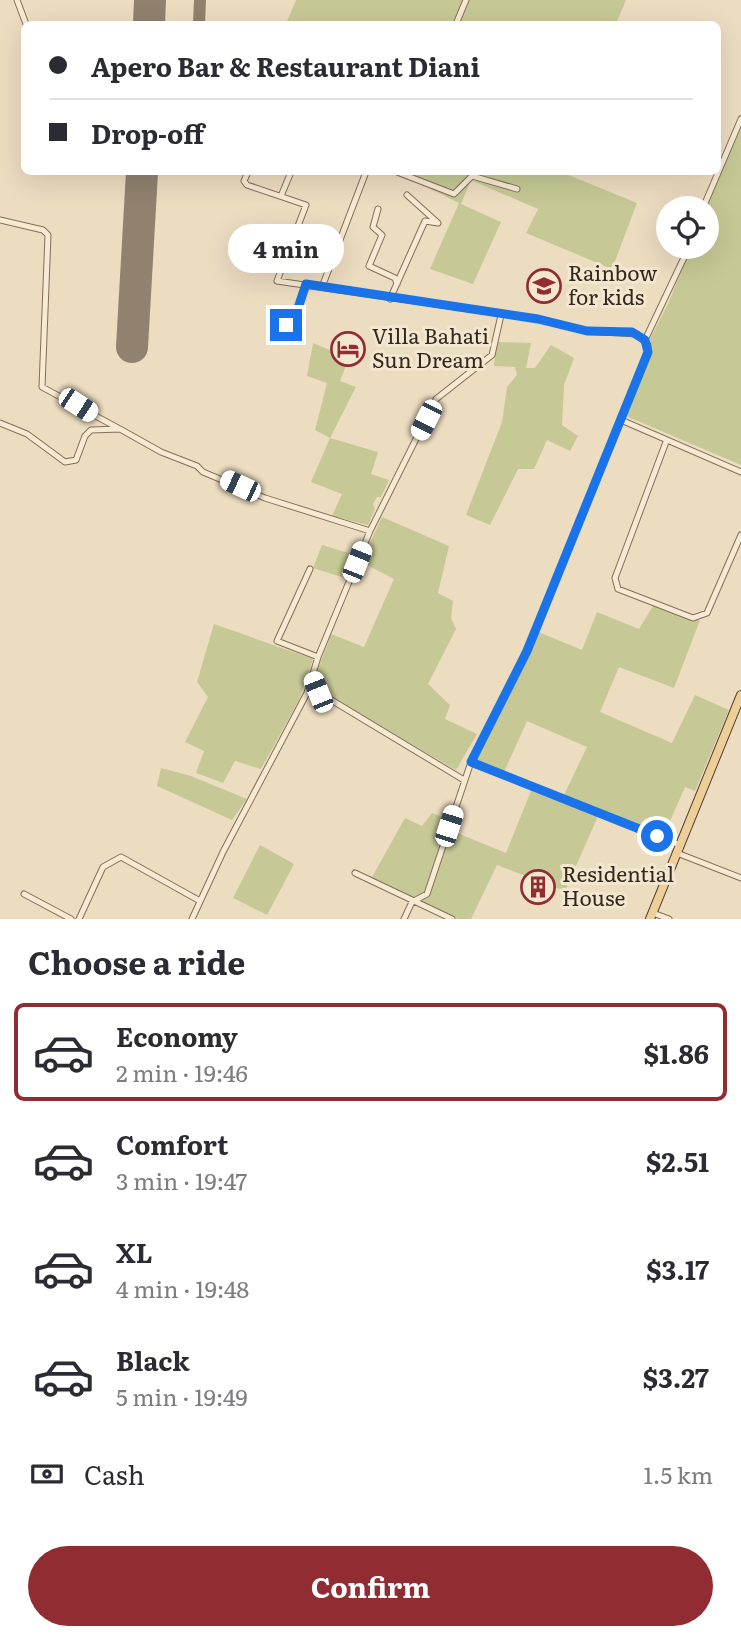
<!DOCTYPE html>
<meta charset="utf-8">
<style>
body{margin:0;font-family:Literata,serif;background:#f7f7f7;color:#2b2b33;height:100vh;display:flex;flex-direction:column;font-size:26px;white-space:nowrap}
*{box-sizing:border-box;margin:0}
p{font-size:23px;color:#7c7c81}
.icon{flex:none;width:38px;height:38px;fill:none;stroke:currentColor;stroke-width:2;stroke-linecap:round;stroke-linejoin:round}
.map{position:relative;height:919px;overflow:hidden}
.side{display:flex;flex-direction:column;background:#fff;flex:1}
.side>*{flex:none}
.hud{position:absolute;left:21px;top:21px;width:700px;height:154px;border-radius:10px;box-shadow:0 7px 28px #0002;display:grid;align-content:center;height:154px;padding:0 28px;background:#fff}
.buttons{position:absolute;left:656px;top:196px;display:grid;gap:14px}
.buttons a{display:grid;place-items:center;width:63px;height:63px;border-radius:50%;background:#fff;box-shadow:0 7px 28px #0002;font-size:35px}
.end{position:absolute;width:32px;height:32px;margin:-16px;border:9px solid #1a73e8;background:#fff;box-shadow:0 0 0 4px #fff}
.from{border-radius:50%}
.bubble{position:absolute;height:49px;border-radius:24px;background:#fff;box-shadow:0 7px 28px #0002;font-size:23px;font-weight:700;line-height:49px;text-align:center}
.car{position:absolute;width:21px;height:42px;margin:-21px -10px;border-radius:9px;box-shadow:0 0 5px 2px #0007;background:linear-gradient(#fff 24%,#345 0 40%,#fff 0 76%,#345 0 86%,#fff 0)}
.hud b{display:flex;align-items:center;gap:24px;height:66px;font-size:26px}
.hud b+b{border-top:2px solid #e1e1e2}
.hud i{width:18px;height:18px;background:#2b2b33}
ul{padding:0;list-style:none}
li{display:flex;align-items:center;gap:21px;height:98px;margin:0 14px 10px;padding:0 14px;border:4px solid transparent;border-radius:10px}
li div{flex:1}
li b{display:block;font-size:26px}
li em{font-style:normal;font-weight:700}
li.on{border-color:#902c32}
li>.icon{width:63px;height:63px;stroke-width:1.5}
h2{padding:0 28px;font-size:32px;line-height:84px}
.pay{display:flex;align-items:center;gap:18px;height:77px;padding:0 28px;font-size:26px}
.pay p{margin-inline-start:auto}
.primary-button{display:flex;gap:14px;margin-top:auto;padding:14px 28px}
.primary-button a{flex:1;height:80px;border-radius:42px;background:#902c32;color:#fff;font-size:28px;font-weight:700;line-height:80px;text-align:center}
.map>svg:first-child{display:block}
</style>
<div class="map">
<svg width="741" height="919" viewBox="0 0 741 919">
<rect width="100%" height="100%" fill="#ecdcc0"/>
<path fill="#c6c995" d="M296,0H626L616,24H286Z
M741,129V465L626,416L652,352L650,339L668,304L691,247H707L706,208Z
M396,172H561L637,203L612,269L526,233L538,209L471,180L461,204L501,222L473,284L430,269L459,203Z
M496,342L531,343L526,368H535L551,345L574,358L564,385L562,425L578,436L570,451L547,440L534,469H518L490,525L466,515L502,422L507,387L517,375L515,367L494,366Z
M313,343L349,358L340,381L356,387L330,438L378,452L371,474L389,480L381,497H377L373,504L375,509L368,525L332,516L342,494L311,482L330,438L315,430L327,383L307,376Z
M382,517L449,546L438,593L453,601L451,618L456,629L428,684L450,705L445,719L477,734L456,770L322,692L315,677L331,634L364,647L394,579L361,562Z
M322,545L355,555L345,578L313,568Z
M655,603L700,620L674,688L619,667L600,712L672,743L695,695L729,710L695,791L685,787L663,837L563,797L587,747L527,721L504,772L476,760L531,629L582,650L597,612L639,629Z
M214,624L313,659L299,700L261,769L235,761L223,783L196,773L204,751L185,742L208,697L197,682Z
M161,768L191,776L247,799L232,820L157,786Z
M531,791L598,816L565,891L497,865L471,919H458L371,879L405,818L422,826L432,813L446,818L445,828L506,853Z
M260,845L294,864L267,915L233,898Z"/>
<g fill="none" stroke-linecap="round" stroke-linejoin="round">
<path stroke="#90826e" stroke-width="12" d="M199,24L200,0"/>
<path stroke="#90826e" stroke-width="32" d="M149,24L150,0
M132,347L142,172"/>
<g stroke="#846d59" stroke-width="7">
<path id="minor" d="M17,0L26,24
M456,24L466,0
M248,172L244,181L247,185L306,205L277,281L538,319L587,331L637,334L648,345V352L621,420L741,472
M397,172L454,194L472,176L517,189
M281,196L291,172
M703,208L741,119
M378,209L373,227L382,235L369,266L395,278L397,284
M0,220L43,230L48,235L42,387L118,428
M322,287L366,172
M390,299L425,221L438,223L407,195
M281,337L286,325L293,323L306,284
M645,340L689,247
M0,423L27,434L65,462L76,460L85,436L91,430L120,429L161,452L197,466L203,472L265,498L370,531
M666,442L615,578L618,589L693,618L707,613L741,535
M310,569L277,641L318,657
M307,693L318,657L370,531L436,399L492,355L501,315
M471,762L680,845
M677,853L741,878
M355,873L452,919
M24,894L71,919
M653,913L669,919
M79,919L103,867L121,857L200,901
M192,919L223,852L307,693L318,692L464,780
M404,919L412,902L427,894L471,762L527,651L621,420"/>
</g>
<g stroke="#523c2d" stroke-width="10">
<path id="primary" d="M650,919L741,695"/>
</g>
<use href="#minor" stroke="#f7ead3" stroke-width="5"/>
<use href="#primary" stroke="#eecf99" stroke-width="8"/>
</g>
<g fill="none" stroke-linecap="round" stroke-linejoin="round">
<path stroke="#1a73e8" stroke-width="9" d="M286,325L293,323L306,284L538,319L587,331L632,332L645,340L648,352L527,651L471,762L657,836"/>
</g>
<defs>
<g id="school-ring" transform="scale(1.75)"><circle r="9.5" fill="#f3e7d0" stroke="#902c32" stroke-width="1.5"/><path d="M0-5L7-2L0 1L-7-2ZM-4 1L0 2.5L4 1V4Q0 6-4 4Z" fill="#902c32"/></g>
<g id="hotel-ring" transform="scale(1.75)"><circle r="9.5" fill="#f3e7d0" stroke="#902c32" stroke-width="1.5"/><path d="M-6-4.5h1.5V1H6V5H4.5V3h-9V5H-6ZM-4 0a1.8 1.8 0 1 1 3.6 0ZM.5 0V-2.5h3Q6-2.5 6 0Z" fill="#902c32"/></g>
<g id="building-ring" transform="scale(1.75)"><circle r="9.5" fill="#f3e7d0" stroke="#902c32" stroke-width="1.5"/><path d="M-4-6H4V6H1V3H-1V6H-4ZM-2.5-4.3h1.7v1.8h-1.7ZM.8-4.3h1.7v1.8H.8ZM-2.5-1h1.7V.8h-1.7ZM.8-1h1.7V.8H.8Z" fill="#902c32"/></g>
</defs>
<g fill-rule="evenodd">
<use href="#school-ring" x="544" y="286"/>
<use href="#hotel-ring" x="348" y="349"/>
<use href="#building-ring" x="538" y="887"/>
</g>
<g text-anchor="middle" stroke-width="6" stroke-linejoin="round" paint-order="stroke">
<g font-size="21" fill="#34271d" stroke="#f3e7d0" text-anchor="start">
<text x="568" y="281">Rainbow<tspan x="568" dy="24">for kids</tspan></text>
<text x="372" y="344">Villa Bahati<tspan x="372" dy="24">Sun Dream</tspan></text>
<text x="562" y="882">Residential<tspan x="562" dy="24">House</tspan></text>
</g>
</g>
</svg>
<div class="buttons">
<a><svg class="icon" aria-label="locate" viewBox="0 0 24 24"><circle cx="12" cy="12" r="6"/><path d="M12 2v4M12 18v4M2 12h4M18 12h4"/></svg></a>
</div>
<i class="end from" style="left:657px;top:836px"></i>
<i class="end" style="left:286px;top:325px"></i>
<div class="bubble" style="left:228px;top:224px;width:116px">4 min</div>
<i class="car" style="left:78px;top:405px;rotate:123deg"></i>
<i class="car" style="left:426px;top:420px;rotate:207deg"></i>
<i class="car" style="left:240px;top:486px;rotate:295deg"></i>
<i class="car" style="left:357px;top:562px;rotate:22deg"></i>
<i class="car" style="left:318px;top:692px;rotate:338deg"></i>
<i class="car" style="left:449px;top:826px;rotate:18deg"></i>
<div class="hud">
<b><i class="from"></i>Apero Bar &amp; Restaurant Diani</b>
<b><i></i>Drop-off</b>
</div>
</div>
<section class="side">
<h2>Choose a ride</h2>
<ul>
<li class="on"><svg class="icon" aria-label="car" viewBox="0 0 24 24"><path d="M5 17H2v-5l4-1 3-4h7l3 4 3 1v5h-3M9 17h6M6 11h13"/><circle cx="7" cy="17" r="2"/><circle cx="17" cy="17" r="2"/></svg><div><b>Economy</b><p>2 min · 19:46</p></div><em>$1.86</em></li>
<li><svg class="icon" aria-label="car" viewBox="0 0 24 24"><path d="M5 17H2v-5l4-1 3-4h7l3 4 3 1v5h-3M9 17h6M6 11h13"/><circle cx="7" cy="17" r="2"/><circle cx="17" cy="17" r="2"/></svg><div><b>Comfort</b><p>3 min · 19:47</p></div><em>$2.51</em></li>
<li><svg class="icon" aria-label="car" viewBox="0 0 24 24"><path d="M5 17H2v-5l4-1 3-4h7l3 4 3 1v5h-3M9 17h6M6 11h13"/><circle cx="7" cy="17" r="2"/><circle cx="17" cy="17" r="2"/></svg><div><b>XL</b><p>4 min · 19:48</p></div><em>$3.17</em></li>
<li><svg class="icon" aria-label="car" viewBox="0 0 24 24"><path d="M5 17H2v-5l4-1 3-4h7l3 4 3 1v5h-3M9 17h6M6 11h13"/><circle cx="7" cy="17" r="2"/><circle cx="17" cy="17" r="2"/></svg><div><b>Black</b><p>5 min · 19:49</p></div><em>$3.27</em></li>
</ul>
<div class="pay"><svg class="icon" aria-label="cash" viewBox="0 0 24 24"><path d="M3 7h18v10H3z"/><circle cx="12" cy="12" r="2"/></svg>Cash<p>1.5 km</p></div>
<div class="primary-button"><a>Confirm</a></div>
</section>
